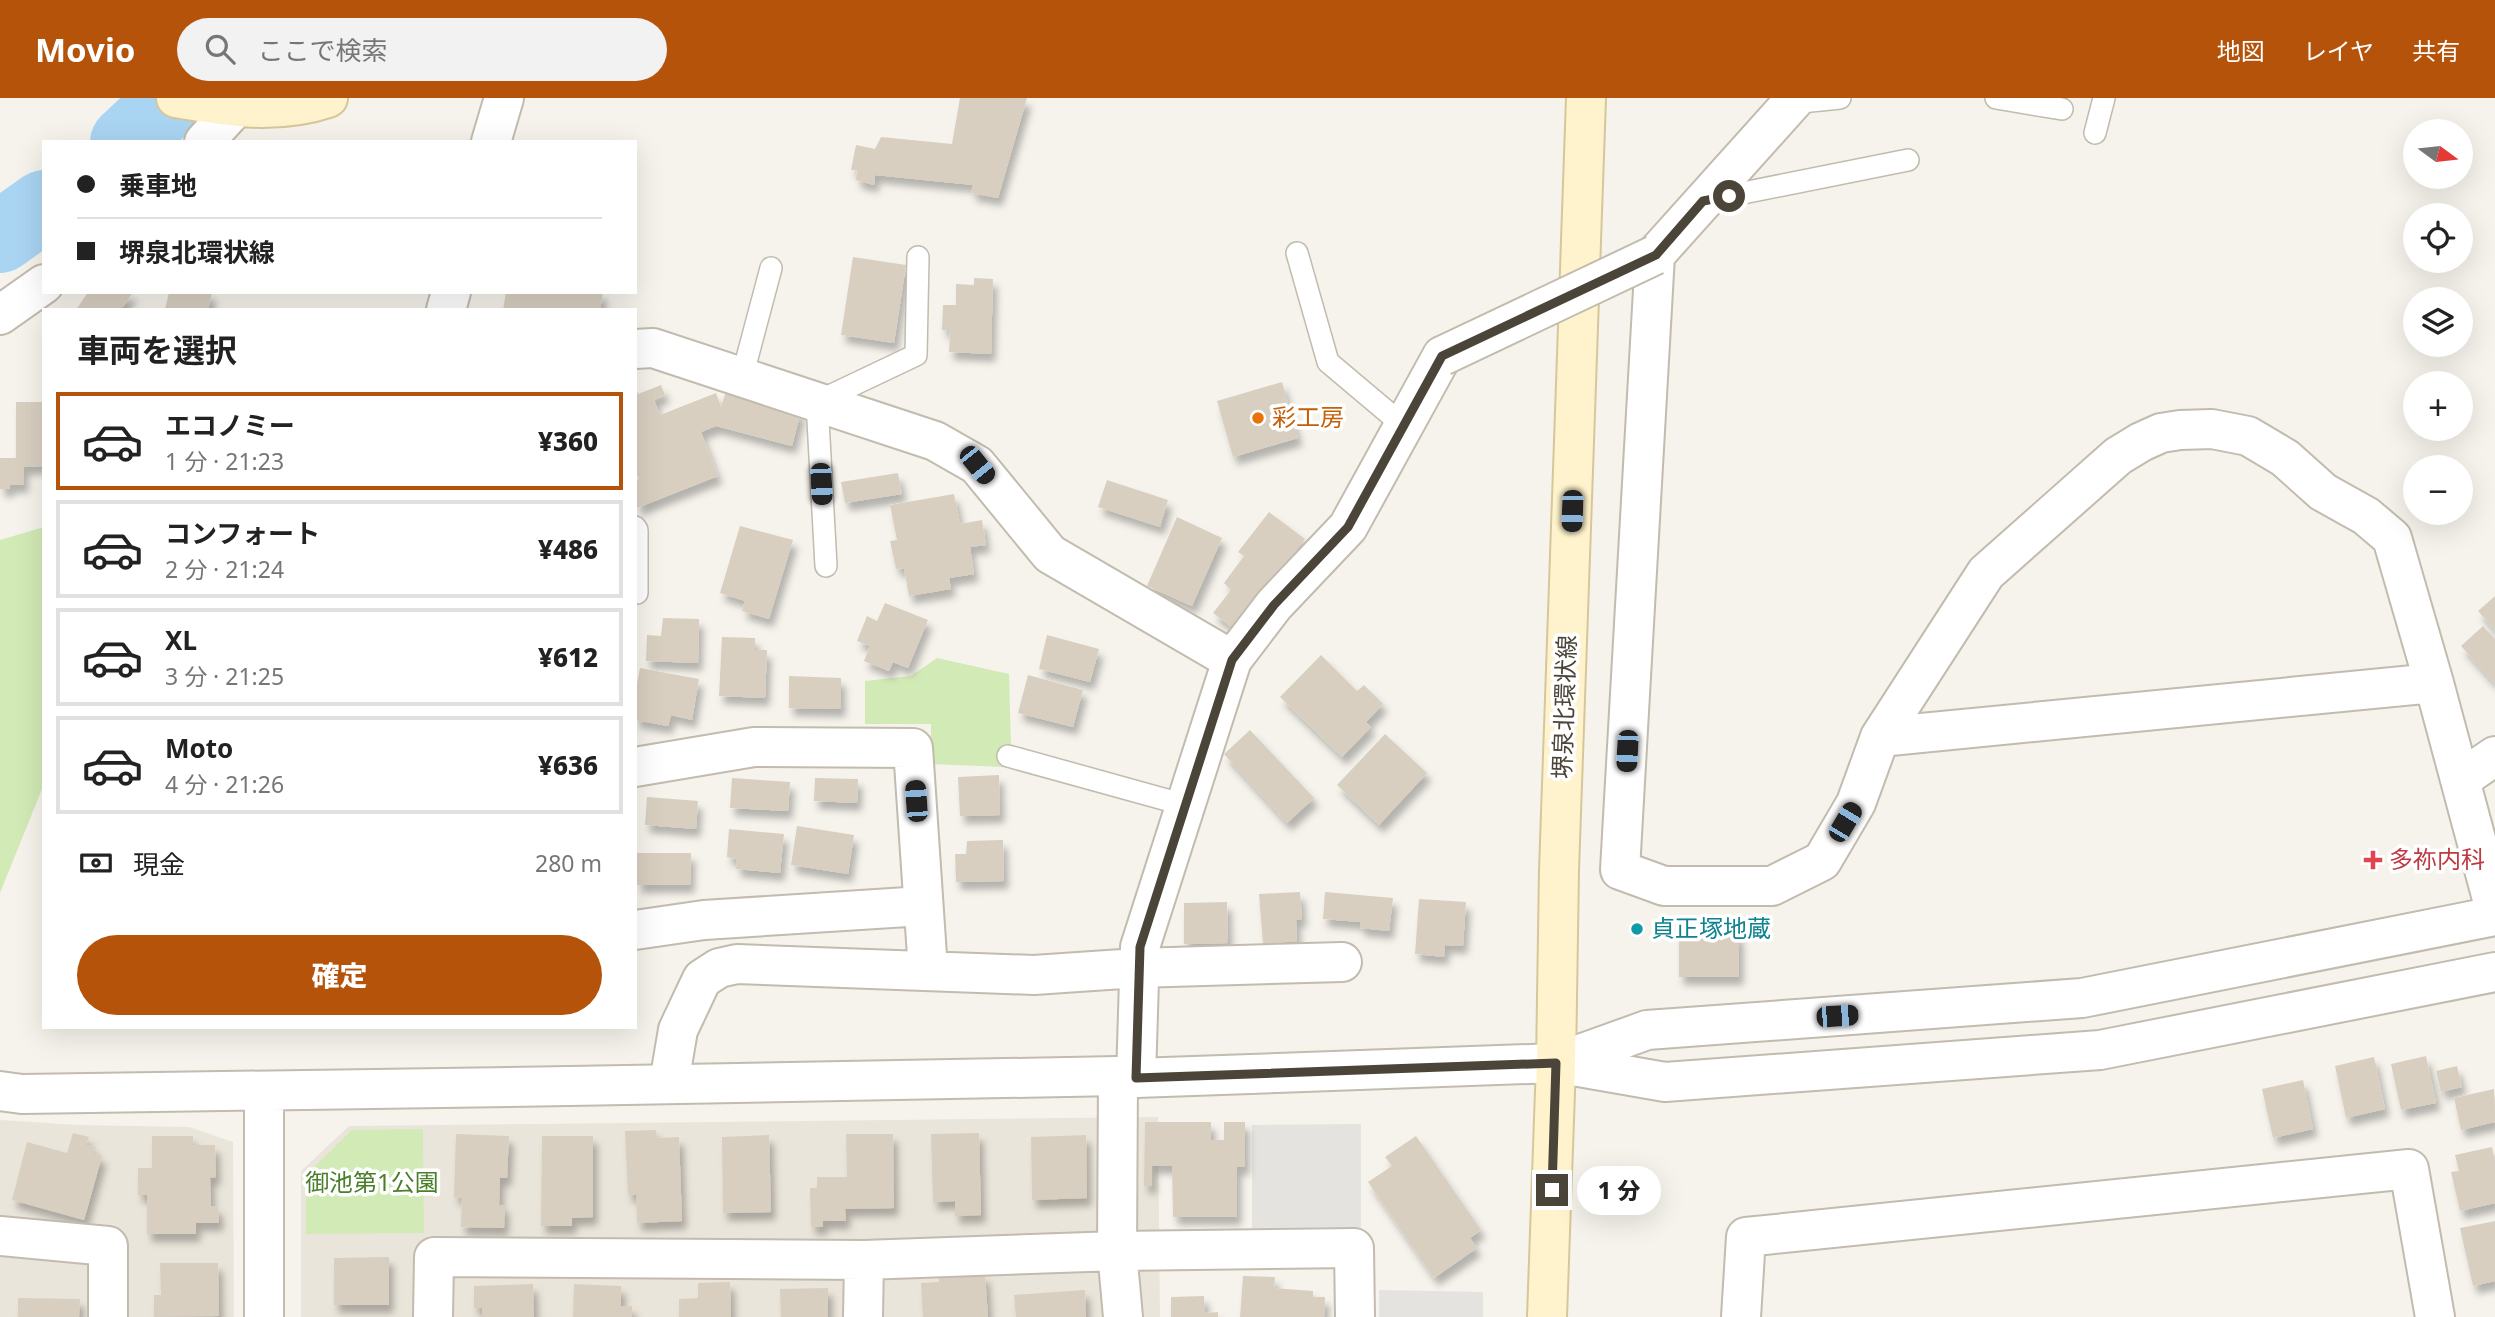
<!DOCTYPE html>
<html lang="ja">
<meta charset="utf-8">
<style>
body{margin:0;font-family:"Noto Sans","Noto Sans JP",sans-serif;background:#f2f2f2;color:#222;height:100vh;display:flex;flex-direction:column;font-size:26px;white-space:nowrap}
*{box-sizing:border-box;margin:0}
p{font-size:23px;color:#767676}
.icon{flex:none;width:38px;height:38px;fill:none;stroke:currentColor;stroke-width:2;stroke-linecap:round;stroke-linejoin:round}
.map{position:relative;flex:1;overflow:hidden}
.sheet{position:absolute;left:42px;top:210px;width:595px;height:721px;display:flex;flex-direction:column;background:#fff;border-radius:0px;box-shadow:0 7px 28px #0002}
.sheet>*{flex:none}
.hud{position:absolute;left:42px;top:42px;width:595px;height:154px;border-radius:0px;box-shadow:0 7px 28px #0002;display:grid;align-content:center;height:154px;padding:0 35px;background:#fff}
.needle{width:46px;rotate:105deg}
.buttons{position:absolute;left:2403px;top:21px;display:grid;gap:14px}
.buttons a{display:grid;place-items:center;width:70px;height:70px;border-radius:50%;background:#fff;box-shadow:0 7px 28px #0002;font-size:35px}
.end{position:absolute;width:32px;height:32px;margin:-16px;border:9px solid #4b4439;background:#fff;box-shadow:0 0 0 4px #fff}
.from{border-radius:50%}
.bubble{position:absolute;height:49px;border-radius:24px;background:#fff;box-shadow:0 7px 28px #0002;font-size:23px;font-weight:800;line-height:49px;text-align:center}
.car{position:absolute;width:21px;height:42px;margin:-21px -10px;border-radius:9px;box-shadow:0 0 5px 2px #0007;background:linear-gradient(#222 24%,#8ab4d8 0 40%,#222 0 76%,#8ab4d8 0 86%,#222 0)}
.hud b{display:flex;align-items:center;gap:24px;height:66px;font-size:26px}
.hud b+b{border-top:2px solid #e0e0e0}
.hud i{width:18px;height:18px;background:#222}
ul{padding:0;list-style:none}
li{display:flex;align-items:center;gap:21px;height:98px;margin:0 14px 10px;padding:0 21px;border:4px solid #e0e0e0;border-radius:0px}
li div{flex:1}
li b{display:block;font-size:26px}
li em{font-style:normal;font-weight:800}
li.selected{border-color:#b45309}
li>.icon{width:63px;height:63px;stroke-width:1.5}
h2{padding:0 35px;font-size:32px;line-height:84px}
.pay{display:flex;align-items:center;gap:18px;height:77px;padding:0 35px;font-size:26px}
.pay p{margin-inline-start:auto}
.primary-button{display:flex;gap:14px;margin-top:auto;padding:14px 35px}
.primary-button a{flex:1;height:80px;border-radius:42px;background:#b45309;color:#fff;font-size:28px;font-weight:800;line-height:80px;text-align:center}
header{display:flex;align-items:center;gap:42px;box-sizing:border-box;height:98px;padding:0 35px;background:#b45309;color:#fff}
header strong{font-size:33px}
nav{display:flex;gap:38px;margin-inline-start:auto;font-size:24px}
.search{width:490px;height:63px;background:#f2f2f2;display:flex;align-items:center;gap:18px;box-sizing:border-box;padding:0 24px;border-radius:38px;color:#767676;font-size:26px}
.map>svg:first-child{display:block}
</style>
<header>
<strong>Movio</strong>
<div class="search"><svg class="icon" aria-label="search" viewBox="0 0 24 24"><circle cx="10" cy="10" r="6"/><path d="M15 15l6 6"/></svg>ここで検索</div>
<nav><a>地図</a><a>レイヤ</a><a>共有</a></nav>
</header>
<div class="map">
<svg width="2495" height="1219" viewBox="0 0 2495 1219">
<defs>
<filter id="shadow"><feDropShadow dx="4.5" dy="8" stdDeviation="3.5" flood-color="#0004"/></filter>
</defs>
<rect width="100%" height="100%" fill="#f6f3ec"/>
<path fill="#eae5da" d="M1158,1019L1160,1219H301V1073L349,1028Z
M0,1022L78,1027L189,1029L233,1044L234,1219H0Z"/>
<path fill="#d2eab5" d="M44,429V686L0,795V442Z
M937,560L1009,576L1011,649L1005,669L931,666V626H865V583L911,578Z
M423,1031L424,1135L306,1136V1077L352,1032Z"/>
<path fill="#e5e3e0" d="M1361,1026V1129L1252,1130V1027Z
M1379,1192L1483,1194V1219H1379Z"/>
<g fill="none" stroke-linecap="round" stroke-linejoin="round">
<path stroke="#a9d4f2" stroke-width="72" d="M126,44L173,0
M0,139L44,108"/>
</g>
<path fill="#d8cfc1" filter="url(#shadow)" d="M960,0H1027L998,100L971,95L973,87L875,77L874,87L856,82L857,72H851L856,47L875,51L881,39L952,46Z
M853,159L906,167L894,245L841,237Z
M974,180L993,181L991,256L949,254L950,232H942L943,207H956V186L974,187Z
M88,194H133L121,212H76Z
M169,194H212L208,212H165Z
M506,194H603L600,212H503Z
M1282,284L1298,340L1233,359L1217,303Z
M661,287L665,297L654,302L660,317L716,295L721,309L726,293L801,313L792,348L716,328L701,334L718,378L637,410L635,382L639,381L635,372V288L638,296Z
M16,304H44V368L24,369V387H10V391H0V360H16Z
M898,375L902,396L845,405L841,384Z
M1107,382L1168,402L1160,429L1098,409Z
M954,396L960,426L982,422L986,447L970,449L974,476L949,480L951,491L909,498L904,470L896,471L890,443L897,442L890,407Z
M1269,414L1305,441L1235,532L1213,515L1231,492L1224,485L1244,458L1238,454Z
M1177,419L1222,440L1192,508L1147,488Z
M740,428L793,442L769,521L742,513L745,503L720,495Z
M2495,498V532L2478,513Z
M885,505L928,522L908,570L893,564L889,573L864,563L870,548L857,543L867,518L877,523Z
M663,520L699,521L698,565L646,563L647,537L661,538Z
M2483,528L2495,541V586L2461,548Z
M1047,537L1099,551L1090,584L1039,571Z
M722,539L755,540V552H767L765,600L719,598Z
M1321,557L1357,593L1364,587L1383,606L1366,624L1371,629L1342,659L1280,599Z
M640,570L699,581L692,622L671,617L668,628L635,622V596Z
M1028,577L1083,592L1073,629L1018,615Z
M789,578L841,580V611L789,610Z
M1250,632L1314,700L1287,725L1224,656Z
M1385,636L1427,675L1379,727L1337,687Z
M999,677L1000,717L960,718L958,679Z
M732,680L790,684L788,713L730,710Z
M815,680L858,681L857,705L814,703Z
M647,699L698,703L696,731L645,727Z
M797,728L854,737L848,776L791,767Z
M729,731L784,736L780,775L736,771L737,761L727,759Z
M1003,742L1004,783L956,784L955,756H966L967,743Z
M637,755H691L690,787H637Z
M1300,794L1302,821L1296,822L1297,843L1263,846L1259,796Z
M1325,794L1393,800L1389,833L1360,830V824L1323,821Z
M1419,801L1466,804L1463,848L1445,847L1444,859L1415,856Z
M1227,804L1228,845L1184,846V805Z
M1679,834L1739,835V879H1679Z
M2426,958L2436,1005L2401,1012L2391,966Z
M2374,959L2385,1011L2346,1020L2335,968Z
M2457,968L2462,989L2441,994L2436,973Z
M2303,982L2313,1031L2273,1040L2262,991Z
M2494,991L2495,1024L2461,1032L2454,1000Z
M1145,1024H1211V1042H1224V1024H1245V1069H1237V1119H1173L1172,1068H1152V1088H1144Z
M656,1032L657,1040L679,1039L682,1123L637,1125L636,1096L628,1097L625,1033Z
M73,1035L89,1039L86,1047L95,1049L93,1056L102,1058L84,1122L12,1102L27,1044L67,1055Z
M979,1035L981,1117L955,1118V1103L933,1104L931,1036Z
M456,1036L509,1038L507,1080H500L499,1107H505L504,1130L461,1129L462,1100L454,1099Z
M846,1036H893L894,1110L845,1111L846,1123H823V1129H811L810,1090H817V1079H847Z
M769,1037L771,1114L723,1115L722,1039Z
M1086,1037L1087,1100L1032,1102L1031,1039Z
M152,1038H193V1047H215L216,1079L210,1080L211,1108L218,1109L219,1125H196V1136H147V1097H138V1070H152Z
M542,1038H593V1119L572,1120V1128H541Z
M1416,1038L1481,1132L1470,1140L1477,1150L1434,1180L1368,1084L1392,1068L1385,1059Z
M2492,1049L2495,1065V1105L2460,1113L2451,1074L2459,1073L2455,1057Z
M2495,1123V1183L2473,1188L2460,1130Z
M389,1159V1207H334V1160Z
M160,1165H218L219,1218L154,1219V1197H161Z
M985,1176L988,1219H923L921,1185L939,1184V1180Z
M1243,1178L1275,1179L1274,1190L1313,1193V1199H1325L1324,1219H1240Z
M730,1184L731,1219H679V1201L698,1200V1185Z
M533,1186L534,1219H482V1210H474V1188Z
M574,1186L621,1188V1208H632V1219H573Z
M828,1190V1219H781L780,1191Z
M1085,1192L1086,1219H1016L1014,1197Z
M1204,1198L1205,1215L1218,1214V1219H1171V1199Z
M18,1200L80,1201L79,1219H18Z"/>
<g fill="none" stroke-linecap="round" stroke-linejoin="round">
<g stroke="#c2bbae" stroke-width="24">
<path id="service" d="M1996,0L2062,11
M1791,5L1840,0
M2095,35L2104,0
M1708,102L1908,62
M1297,155L1328,264L1404,328
M742,279L771,170
M635,429L637,432V495
M826,468L817,304L916,257L918,159
M1008,658L1185,707"/>
</g>
<g stroke="#c2bbae" stroke-width="42">
<path id="minor" d="M1796,0L1655,157L1620,772L1664,788H1772L1822,763L1856,705L1880,639L1986,475L2118,358L2141,344L2161,335L2180,332L2212,331L2248,338L2285,360L2323,394L2366,418L2392,440L2434,585L2495,812
M204,44L236,9
M491,44L504,0
M446,212L451,194
M0,217L44,186
M635,251L653,250L935,343L977,367L1050,456L1232,562
M1880,639L2434,585
M635,669L754,649L913,650L928,873
M2460,682L2495,658
M635,832L704,822L923,808
M1118,978L1117,1153L1123,1219
M1136,980L1140,849L1232,562L1274,507L1348,429L1442,258
M669,985L678,932L702,881L719,870L737,866L1034,877L1137,870L1342,864
M0,1138L108,1148V1219
M864,1162L1117,1153L1354,1150L1355,1219
M433,1219L434,1159L864,1162L863,1219
M1741,1219L1746,1139L2409,1071L2435,1219"/>
</g>
<g stroke="#c2bbae" stroke-width="42">
<path id="tertiary" d="M1558,964L1647,932L2082,900L2495,818
M0,993L22,996C387,993 753,984 1118,978L1136,980L1556,965L1665,984L2100,952L2495,874
M264,994V1219"/>
</g>
<g stroke="#d6c79b" stroke-width="42">
<path id="secondary" d="M176,0C228,9 277,17 328,0
M1547,1219L1556,965L1559,772L1586,0"/>
</g>
<use href="#service" stroke="#fff" stroke-width="21"/>
<use href="#minor" stroke="#fff" stroke-width="38"/>
<use href="#tertiary" stroke="#fff" stroke-width="38"/>
<use href="#secondary" stroke="#fff3cd" stroke-width="38"/>
<g stroke="#c2bbae" stroke-width="42" stroke-linecap="butt">
<path id="minor-bridge" d="M1442,258L1655,157"/>
</g>
<use href="#minor-bridge" stroke="#fff" stroke-width="38"/>
</g>
<g fill="none" stroke-linecap="round" stroke-linejoin="round">
<path stroke="#4b4439" stroke-width="9" d="M1552,1092L1556,965L1136,980L1140,849L1232,562L1274,507L1348,429L1442,258L1656,157L1703,103L1729,98"/>
</g>
<circle fill="#e8710a" stroke="#fff" stroke-width="2.5" cx="1258" cy="320" r="7"/>
<path fill="#e0444e" stroke="#fff" stroke-width="2.5" d="M2369.5 751.5h7v7h7v7h-7v7h-7v-7h-7v-7h7z"/>
<circle fill="#0f9aa8" stroke="#fff" stroke-width="2.5" cx="1637" cy="831" r="7"/>
<g text-anchor="middle" stroke-width="7" stroke-linejoin="round" paint-order="stroke">
<g font-size="24" fill="#c56008" stroke="#fff" text-anchor="start">
<text x="1272" y="328">彩工房</text>
</g>
<g font-size="24" fill="#4b4439" stroke="#fff">
<text transform="translate(1565 609) rotate(-88)" y="8">堺泉北環状線</text>
</g>
<g font-size="24" fill="#be3a42" stroke="#fff" text-anchor="start">
<text x="2389" y="770">多祢内科</text>
</g>
<g font-size="24" fill="#0d838f" stroke="#fff" text-anchor="start">
<text x="1651" y="839">貞正塚地蔵</text>
</g>
<g font-size="24" fill="#4a7f2a" stroke="#fff">
<text x="372" y="1093">御池第1公園</text>
</g>
</g>
</svg>
<div class="buttons">
<a><svg class="needle" viewBox="-14 -14 28 28"><path d="M0-13l5 13h-10z" fill="#e53935"/><path d="M0 13l5-13h-10z" fill="#767676"/></svg></a>
<a><svg class="icon" aria-label="locate" viewBox="0 0 24 24"><circle cx="12" cy="12" r="6"/><path d="M12 2v4M12 18v4M2 12h4M18 12h4"/></svg></a>
<a><svg class="icon" aria-label="layers" viewBox="0 0 24 24"><path d="M12 4l9 5-9 5-9-5zM3 14l9 5 9-5"/></svg></a>
<a>+</a>
<a>−</a>
</div>
<i class="end from" style="left:1729px;top:98px"></i>
<i class="end" style="left:1552px;top:1092px"></i>
<div class="bubble" style="left:1577px;top:1068px;width:84px">1 分</div>
<i class="car" style="left:977px;top:367px;rotate:141deg"></i>
<i class="car" style="left:821px;top:386px;rotate:177deg"></i>
<i class="car" style="left:1572px;top:413px;rotate:182deg"></i>
<i class="car" style="left:1627px;top:653px;rotate:183deg"></i>
<i class="car" style="left:916px;top:703px;rotate:356deg"></i>
<i class="car" style="left:1845px;top:724px;rotate:31deg"></i>
<i class="car" style="left:1837px;top:918px;rotate:86deg"></i>
<div class="hud">
<b><i class="from"></i>乗車地</b>
<b><i></i>堺泉北環状線</b>
</div>
<section class="sheet">
<h2>車両を選択</h2>
<ul>
<li class="selected"><svg class="icon" aria-label="car" viewBox="0 0 24 24"><path d="M5 17H2v-5l4-1 3-4h7l3 4 3 1v5h-3M9 17h6M6 11h13"/><circle cx="7" cy="17" r="2"/><circle cx="17" cy="17" r="2"/></svg><div><b>エコノミー</b><p>1 分 · 21:23</p></div><em>¥360</em></li>
<li><svg class="icon" aria-label="car" viewBox="0 0 24 24"><path d="M5 17H2v-5l4-1 3-4h7l3 4 3 1v5h-3M9 17h6M6 11h13"/><circle cx="7" cy="17" r="2"/><circle cx="17" cy="17" r="2"/></svg><div><b>コンフォート</b><p>2 分 · 21:24</p></div><em>¥486</em></li>
<li><svg class="icon" aria-label="car" viewBox="0 0 24 24"><path d="M5 17H2v-5l4-1 3-4h7l3 4 3 1v5h-3M9 17h6M6 11h13"/><circle cx="7" cy="17" r="2"/><circle cx="17" cy="17" r="2"/></svg><div><b>XL</b><p>3 分 · 21:25</p></div><em>¥612</em></li>
<li><svg class="icon" aria-label="car" viewBox="0 0 24 24"><path d="M5 17H2v-5l4-1 3-4h7l3 4 3 1v5h-3M9 17h6M6 11h13"/><circle cx="7" cy="17" r="2"/><circle cx="17" cy="17" r="2"/></svg><div><b>Moto</b><p>4 分 · 21:26</p></div><em>¥636</em></li>
</ul>
<div class="pay"><svg class="icon" aria-label="cash" viewBox="0 0 24 24"><path d="M3 7h18v10H3z"/><circle cx="12" cy="12" r="2"/></svg>現金<p>280 m</p></div>
<div class="primary-button"><a>確定</a></div>
</section>
</div>
